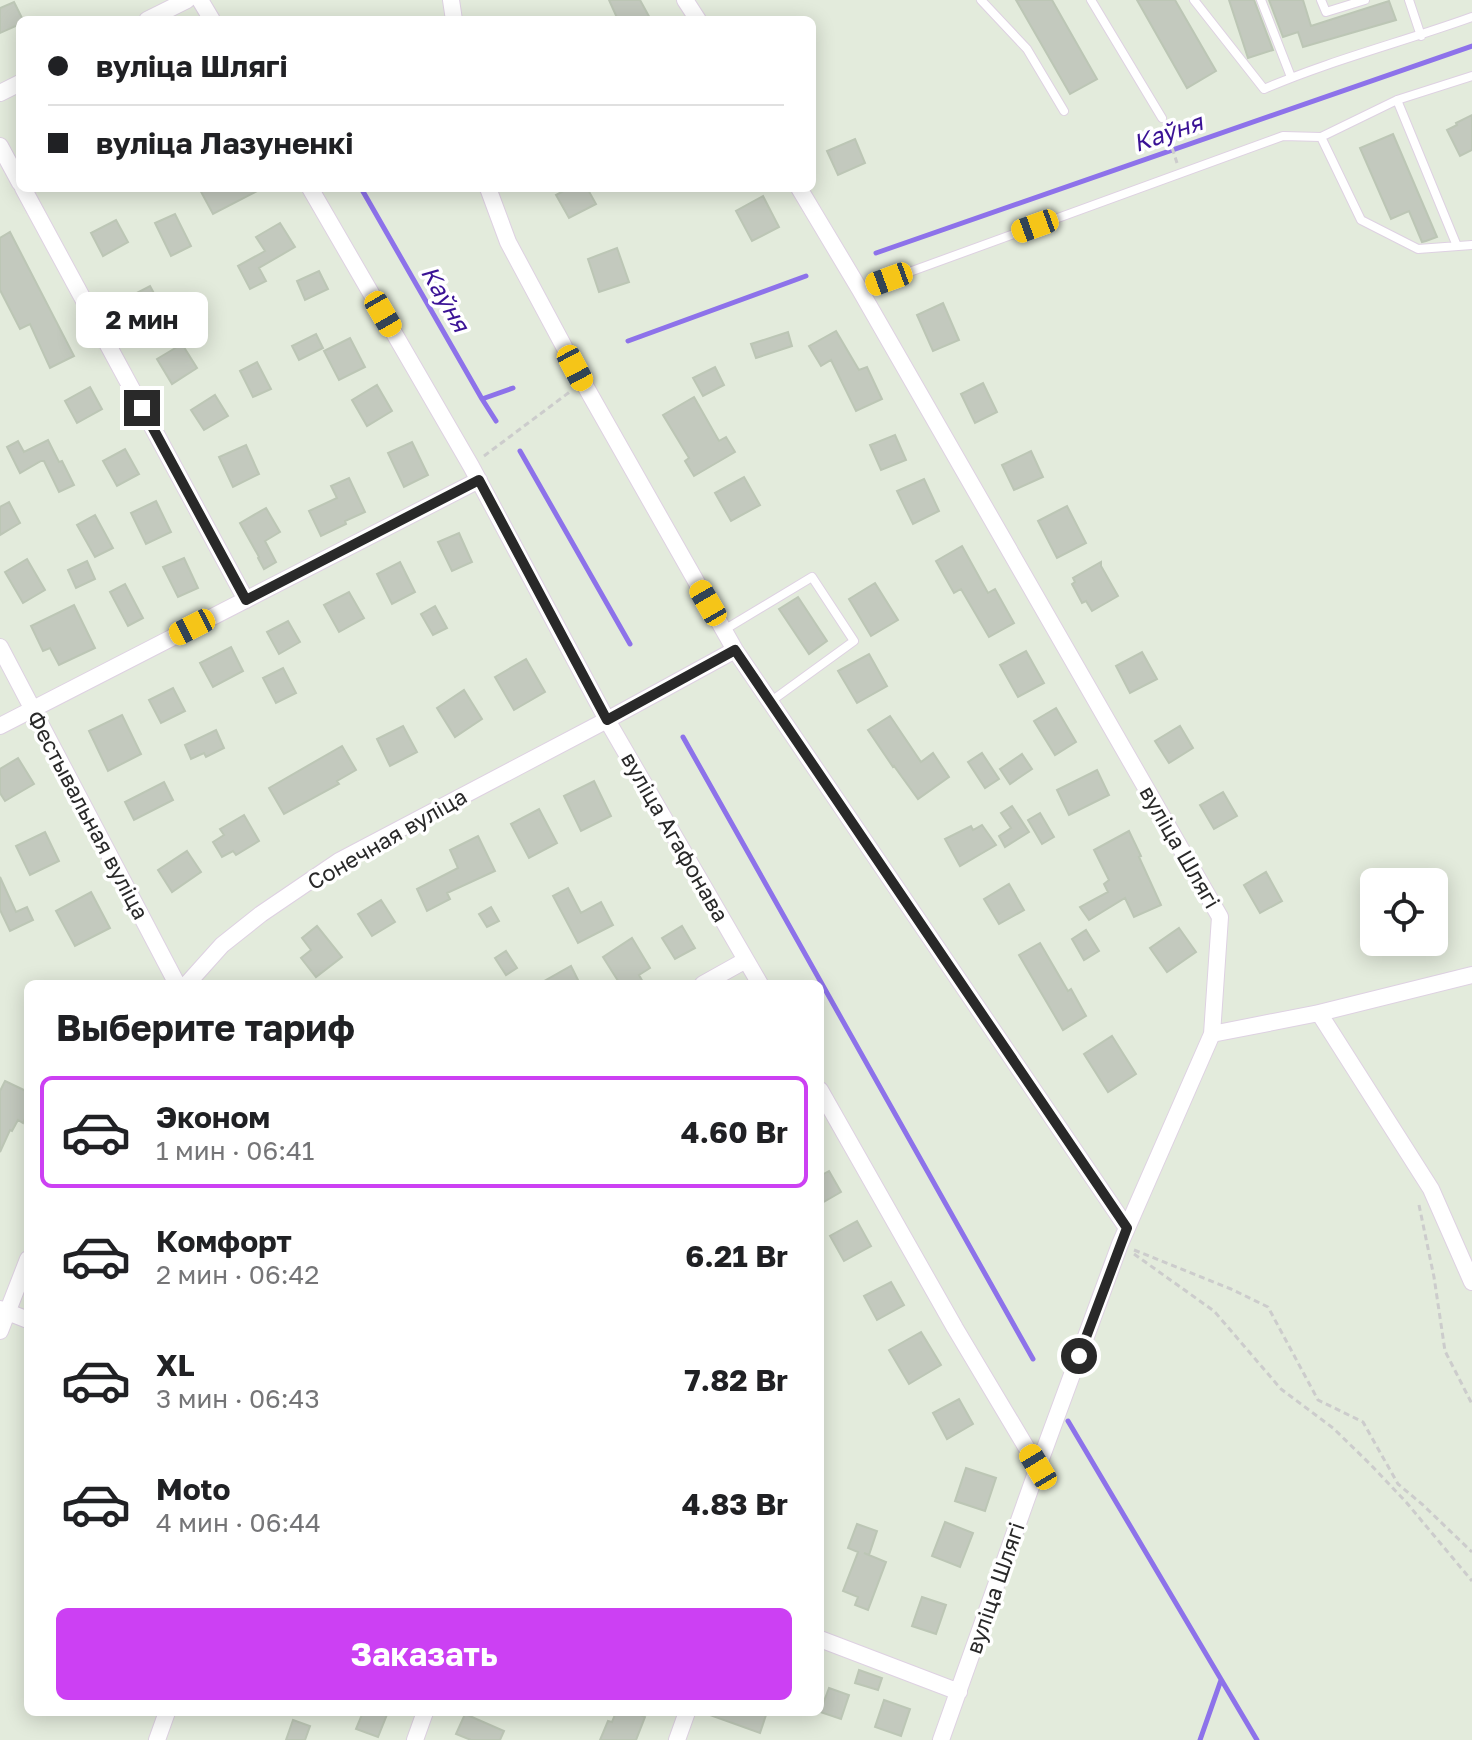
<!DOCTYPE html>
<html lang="ru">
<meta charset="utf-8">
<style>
body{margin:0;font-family:"Golos Text",sans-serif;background:#f6f6f6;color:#202124;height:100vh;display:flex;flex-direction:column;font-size:30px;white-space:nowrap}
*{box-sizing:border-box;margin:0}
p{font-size:26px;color:#757577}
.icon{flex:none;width:44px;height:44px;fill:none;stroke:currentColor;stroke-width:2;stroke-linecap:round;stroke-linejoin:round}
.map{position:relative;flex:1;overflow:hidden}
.side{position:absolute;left:24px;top:980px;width:800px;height:736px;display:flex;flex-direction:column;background:#fff;border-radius:12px;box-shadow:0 4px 20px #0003}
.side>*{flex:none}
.guide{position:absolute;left:16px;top:16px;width:800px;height:176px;border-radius:12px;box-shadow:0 4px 20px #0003;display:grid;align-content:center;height:176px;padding:0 32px;background:#fff}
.tools{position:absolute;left:1360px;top:868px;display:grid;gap:16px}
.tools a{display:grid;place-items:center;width:88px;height:88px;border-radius:12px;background:#fff;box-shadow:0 4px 20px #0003;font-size:40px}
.end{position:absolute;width:36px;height:36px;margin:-18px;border:10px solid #292929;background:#fff;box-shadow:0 0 0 4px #fff}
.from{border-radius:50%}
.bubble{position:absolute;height:56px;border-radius:12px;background:#fff;box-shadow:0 4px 20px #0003;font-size:26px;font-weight:700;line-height:56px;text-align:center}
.car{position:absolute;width:24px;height:48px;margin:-24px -12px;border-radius:10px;box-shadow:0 0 6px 2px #0007;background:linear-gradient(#f5c518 24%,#345 0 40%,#f5c518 0 76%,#345 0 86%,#f5c518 0)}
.guide b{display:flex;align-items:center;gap:28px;height:76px;font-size:30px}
.guide b+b{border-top:2px solid #e0e0e0}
.guide i{width:20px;height:20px;background:#202124}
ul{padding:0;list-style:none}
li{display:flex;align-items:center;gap:24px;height:112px;margin:0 16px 12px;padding:0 16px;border:4px solid transparent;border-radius:12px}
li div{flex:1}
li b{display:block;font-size:30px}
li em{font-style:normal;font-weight:700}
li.on{border-color:#cc40f3}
li>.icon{width:72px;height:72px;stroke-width:1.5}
h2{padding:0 32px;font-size:36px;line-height:96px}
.action{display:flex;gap:16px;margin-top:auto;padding:16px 32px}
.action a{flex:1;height:92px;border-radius:12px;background:#cc40f3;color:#fff;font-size:32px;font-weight:700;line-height:92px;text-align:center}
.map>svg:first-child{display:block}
</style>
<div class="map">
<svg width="1472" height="1740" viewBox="0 0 1472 1740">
<rect width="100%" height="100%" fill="#e3ebdc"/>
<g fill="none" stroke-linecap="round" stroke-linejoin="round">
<path stroke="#8d72ea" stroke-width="5" d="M361,188L482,399L513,388
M876,253L1472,46
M628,341L806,276
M482,399L496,421
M520,451L630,644
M683,737L1033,1359
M1068,1421L1257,1740
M1200,1740L1221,1680"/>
</g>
<path fill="#c3c9be" stroke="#bcc6b5" stroke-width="2" d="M609,0H640L651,20H618Z
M1016,0H1052L1097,79L1070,94Z
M1137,0H1175L1216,71L1187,88Z
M1229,0H1254L1273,50L1248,58Z
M1269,0H1303L1311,26L1389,1L1396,20L1303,47L1298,32L1283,37Z
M14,2L23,20H20V24L0,33V8Z
M1472,115V150L1460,156L1447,130L1457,125L1456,123Z
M1393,134L1437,237L1426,241L1422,242L1409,211L1391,219L1360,148Z
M855,139L865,163L838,175L827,151Z
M199,188H263L213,214Z
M569,188H587L596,204L569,218L556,195Z
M763,196L779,227L752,241L736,211Z
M175,214L191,246L171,256L155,223Z
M116,220L128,242L103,256L91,233Z
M280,223L295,247L259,268L266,281L250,289L238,266L265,251L256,237Z
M10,232L74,356L50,368L30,324L20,329L0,290V238Z
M617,248L629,282L599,292L588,259Z
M319,271L328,289L305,300L297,281Z
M150,286L162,308L142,318L131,296Z
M943,303L959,340L933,351L917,315Z
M836,331L859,370L867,367L882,399L856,411L831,360L821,366L809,346Z
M788,332L792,346L756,358L751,344Z
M316,334L323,348L299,360L292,346Z
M350,338L365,367L339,380L324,351Z
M182,344L197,368L172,384L157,359Z
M257,362L271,389L253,397L240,371Z
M715,367L724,385L703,396L693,378Z
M983,383L997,412L975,423L961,394Z
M377,385L392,411L367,426L352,400Z
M90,387L102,409L77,423L65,401Z
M215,395L228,416L204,430L191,410Z
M694,397L719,441L726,437L735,452L694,476L685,461L689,458L663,415Z
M895,435L906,460L881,470L870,445Z
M48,440L59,462L62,461L74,485L59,492L44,461H41L20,473L7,447L18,441L24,452Z
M412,442L428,475L404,487L388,453Z
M246,445L259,474L233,487L219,457Z
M125,449L139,474L117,486L103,461Z
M1031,451L1043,477L1014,490L1002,465Z
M744,477L760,505L731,521L715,493Z
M349,478L365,512L345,521L346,524L321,536L309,511L337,498L331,486Z
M924,479L939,511L913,524L897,491Z
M156,501L171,532L146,544L131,513Z
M9,502L20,523L0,535V507Z
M1067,506L1086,543L1057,558L1038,521Z
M266,508L280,532L265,541L276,562L264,569L258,558L259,557L240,523Z
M95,515L113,548L95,557L77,525Z
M459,533L472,562L452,571L438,542Z
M962,546L988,593L995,589L1014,623L989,637L961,589L954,593L936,561Z
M184,558L198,588L178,597L163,567Z
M27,559L45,590L23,603L5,572Z
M87,561L95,579L76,588L68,570Z
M400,562L415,592L392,604L377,574Z
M1101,562V566L1118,596L1092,611L1086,601L1082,603L1072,584L1075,582L1073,578Z
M875,583L898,620L871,636L849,599Z
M125,584L143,618L128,626L110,592Z
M349,592L364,618L339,632L324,605Z
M798,597L827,641L809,654L779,609Z
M74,605L95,648L59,665L50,648L43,651L31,626Z
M435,606L447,628L433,635L421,614Z
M288,621L300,642L279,654L267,632Z
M231,647L243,671L213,687L200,663Z
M1026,651L1044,683L1018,697L1000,665Z
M1142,652L1157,679L1130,693L1116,666Z
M869,654L887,686L857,703L838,671Z
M526,659L545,692L514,710L495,677Z
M283,668L296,693L276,703L263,678Z
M173,688L185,711L161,723L149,700Z
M464,690L482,719L455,737L437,708Z
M1056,708L1076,742L1055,755L1034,721Z
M122,715L141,754L108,771L89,731Z
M890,716L921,762L933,753L949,777L918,799L894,766L893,767L868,730Z
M403,726L417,752L390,766L377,739Z
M1180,726L1193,748L1169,763L1155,741Z
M216,730L224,748L206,757L204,753L191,759L185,745Z
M342,746L356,770L337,781L339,784L284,814L269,788Z
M982,753L999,779L985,788L968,762Z
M1022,754L1032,769L1010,784L1000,769Z
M18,758L34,784L5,801L0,793V769Z
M1097,770L1109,795L1069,815L1057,790Z
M594,781L611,816L581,831L564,796Z
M164,782L173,800L134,820L125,802Z
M1223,792L1237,816L1214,829L1200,805Z
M1012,806L1029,832L1005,847L999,836L1011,828L1001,813Z
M539,809L557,843L529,858L511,824Z
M1040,813L1054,837L1042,844L1028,820Z
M244,815L259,841L236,855L233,851L222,857L213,842L224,835L220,829Z
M982,825L996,845L960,866L945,839L971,826L973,830Z
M1129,831L1141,856L1139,857L1161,905L1134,917L1125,898L1089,920L1080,907L1108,892L1104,884L1109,880L1094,850Z
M45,832L59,861L30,875L16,846Z
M478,836L495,871L447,893L450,899L427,911L417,889L458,868L450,850Z
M187,851L201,872L172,892L158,870Z
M1266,872L1282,901L1260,913L1244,885Z
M0,877L16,912L27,907L33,920L10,931L0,910Z
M1009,884L1024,910L999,924L984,899Z
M568,888L581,913L601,902L613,925L578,943L553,896Z
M91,892L110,928L75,946L56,911Z
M381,900L395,922L372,936L358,914Z
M491,907L499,921L487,927L479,914Z
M317,926L342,957L316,977L301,958L311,950L302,938Z
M682,926L695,948L675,959L662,938Z
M1179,928L1196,952L1167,972L1150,948Z
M1086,930L1099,951L1084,960L1072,939Z
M632,938L650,968L639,975L644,984H620L603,957Z
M1040,943L1068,991L1071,989L1086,1016L1063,1030L1019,955Z
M506,951L517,968L506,975L495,958Z
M571,966L580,984H539Z
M1112,1036L1136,1074L1108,1092L1084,1054Z
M5,1081L28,1092V1112L23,1123L18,1120L12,1131L10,1130L0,1152V1091Z
M829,1171L841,1192L820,1204V1176Z
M857,1221L871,1246L844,1261L830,1236Z
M891,1282L904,1305L877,1320L864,1296Z
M921,1332L941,1365L909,1384L889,1350Z
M959,1399L973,1424L947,1439L933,1413Z
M966,1468L996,1478L985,1511L955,1501Z
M945,1522L973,1533L960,1567L932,1556Z
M857,1524L877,1531L869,1555L864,1553L886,1562L868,1610L855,1605L858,1597L843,1591L858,1552L848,1548Z
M922,1597L946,1605L936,1634L912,1626Z
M859,1670L882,1678L878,1690L855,1683Z
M829,1688L849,1695L841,1719L820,1712Z
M884,1700L910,1709L901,1736L875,1727Z
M363,1712H388L378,1737L356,1729Z
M616,1712H633L645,1717L636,1740H600L608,1721L612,1722Z
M708,1712H767L760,1733L707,1714Z
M465,1714L504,1731L500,1740H471L456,1734Z
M293,1720L310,1726L305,1740H286Z"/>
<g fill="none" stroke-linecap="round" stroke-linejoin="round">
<g stroke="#ded1e2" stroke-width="10">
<path id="service" d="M981,0L1027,49L1064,111
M1091,0L1162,118
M1194,0L1264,89C1331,60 1403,42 1472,17
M1261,0L1291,77
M1321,0L1326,12L1365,0
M1409,0L1421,36
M1397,100L1457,246
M1321,137L1361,220L1418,249L1472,245
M860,290L1283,136L1321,137L1397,100L1472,76
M724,630L812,577L854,641L770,702"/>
</g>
<g stroke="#ded1e2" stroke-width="18">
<path id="minor" d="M200,0L212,20
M451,0L454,20
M685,0L698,20
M147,20L187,0
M0,93L20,83
M0,146L20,183
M23,188L246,600
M310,188L471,466L607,720L760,984
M488,188L508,242L583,382L735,650L1127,1228
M799,188L860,290L1220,917L1212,1034L1120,1244L1038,1467L941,1740
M0,647L177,984
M0,726L479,480
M187,984L222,945L261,914L339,861L607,720L735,650
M703,984L746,960
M1319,1013L1431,1189L1472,1282
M1212,1034L1319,1013L1472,975
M820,1090L955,1328L1038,1467
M0,1309L28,1320
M0,1331L28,1259
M820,1639L959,1692
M157,1740L167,1712
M415,1740L425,1712
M677,1740L687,1712"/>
</g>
<path stroke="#ccc" stroke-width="3" stroke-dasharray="6 4" stroke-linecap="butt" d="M1166,129L1177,163
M484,456L571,391
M1419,1205L1434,1277L1445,1351L1472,1404
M1134,1250L1231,1289L1268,1307L1318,1400L1363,1422L1398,1484L1423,1505L1472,1552
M1134,1254L1214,1311L1281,1389L1333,1428L1371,1465L1406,1502L1472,1581"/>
<use href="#service" stroke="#fff" stroke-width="8"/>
<use href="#minor" stroke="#fff" stroke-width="16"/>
</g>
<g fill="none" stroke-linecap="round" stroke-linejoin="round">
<path stroke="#292929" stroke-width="10" d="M142,408L246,600L479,480L607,720L735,650L1127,1228L1079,1356"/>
</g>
<g text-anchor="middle" stroke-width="7" stroke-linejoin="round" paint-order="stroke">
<g font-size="22" fill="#292929" stroke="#fff">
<text transform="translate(88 815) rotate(62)" y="8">Фестывальная вуліца</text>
<text transform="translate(675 837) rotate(60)" y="8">вуліца Агафонава</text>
<text transform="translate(387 839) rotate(-30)" y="8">Сонечная вуліца</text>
<text transform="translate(1180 847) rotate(60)" y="8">вуліца Шлягі</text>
<text transform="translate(995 1588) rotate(-71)" y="8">вуліца Шлягі</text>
</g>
<g font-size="24" font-style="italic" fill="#3a1295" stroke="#fff">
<text transform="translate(1168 133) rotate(-19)" y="8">Каўня</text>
<text transform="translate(445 299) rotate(60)" y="8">Каўня</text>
</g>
</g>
</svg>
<div class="tools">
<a><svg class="icon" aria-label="locate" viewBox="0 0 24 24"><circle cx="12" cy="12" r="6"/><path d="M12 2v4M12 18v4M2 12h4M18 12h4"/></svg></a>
</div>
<i class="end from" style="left:1079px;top:1356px"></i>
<i class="end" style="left:142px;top:408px"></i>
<div class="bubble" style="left:76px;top:292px;width:132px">2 мин</div>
<i class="car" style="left:1035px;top:226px;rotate:250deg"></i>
<i class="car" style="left:889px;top:279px;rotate:250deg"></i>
<i class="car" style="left:383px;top:314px;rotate:150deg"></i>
<i class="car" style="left:575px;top:368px;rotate:152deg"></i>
<i class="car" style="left:708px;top:603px;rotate:330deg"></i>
<i class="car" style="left:192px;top:627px;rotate:243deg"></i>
<i class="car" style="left:1038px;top:1467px;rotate:329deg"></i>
<div class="guide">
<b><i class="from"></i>вуліца Шлягі</b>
<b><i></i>вуліца Лазуненкі</b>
</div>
<section class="side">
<h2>Выберите тариф</h2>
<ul>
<li class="on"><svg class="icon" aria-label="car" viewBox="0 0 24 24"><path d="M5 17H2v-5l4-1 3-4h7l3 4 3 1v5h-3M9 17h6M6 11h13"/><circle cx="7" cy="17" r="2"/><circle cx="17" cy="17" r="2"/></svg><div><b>Эконом</b><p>1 мин · 06:41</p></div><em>4.60 Br</em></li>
<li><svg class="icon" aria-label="car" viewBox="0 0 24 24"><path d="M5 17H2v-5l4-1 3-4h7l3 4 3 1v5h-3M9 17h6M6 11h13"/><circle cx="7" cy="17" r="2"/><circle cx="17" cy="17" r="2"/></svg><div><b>Комфорт</b><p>2 мин · 06:42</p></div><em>6.21 Br</em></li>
<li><svg class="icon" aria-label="car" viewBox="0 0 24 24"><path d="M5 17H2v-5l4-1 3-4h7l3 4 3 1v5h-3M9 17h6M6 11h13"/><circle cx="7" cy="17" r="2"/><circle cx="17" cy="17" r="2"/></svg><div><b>XL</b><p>3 мин · 06:43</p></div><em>7.82 Br</em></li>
<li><svg class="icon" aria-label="car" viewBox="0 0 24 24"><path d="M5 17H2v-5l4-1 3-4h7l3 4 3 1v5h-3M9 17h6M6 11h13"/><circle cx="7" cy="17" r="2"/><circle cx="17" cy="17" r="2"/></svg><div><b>Moto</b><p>4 мин · 06:44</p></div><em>4.83 Br</em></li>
</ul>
<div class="action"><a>Заказать</a></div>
</section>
</div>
